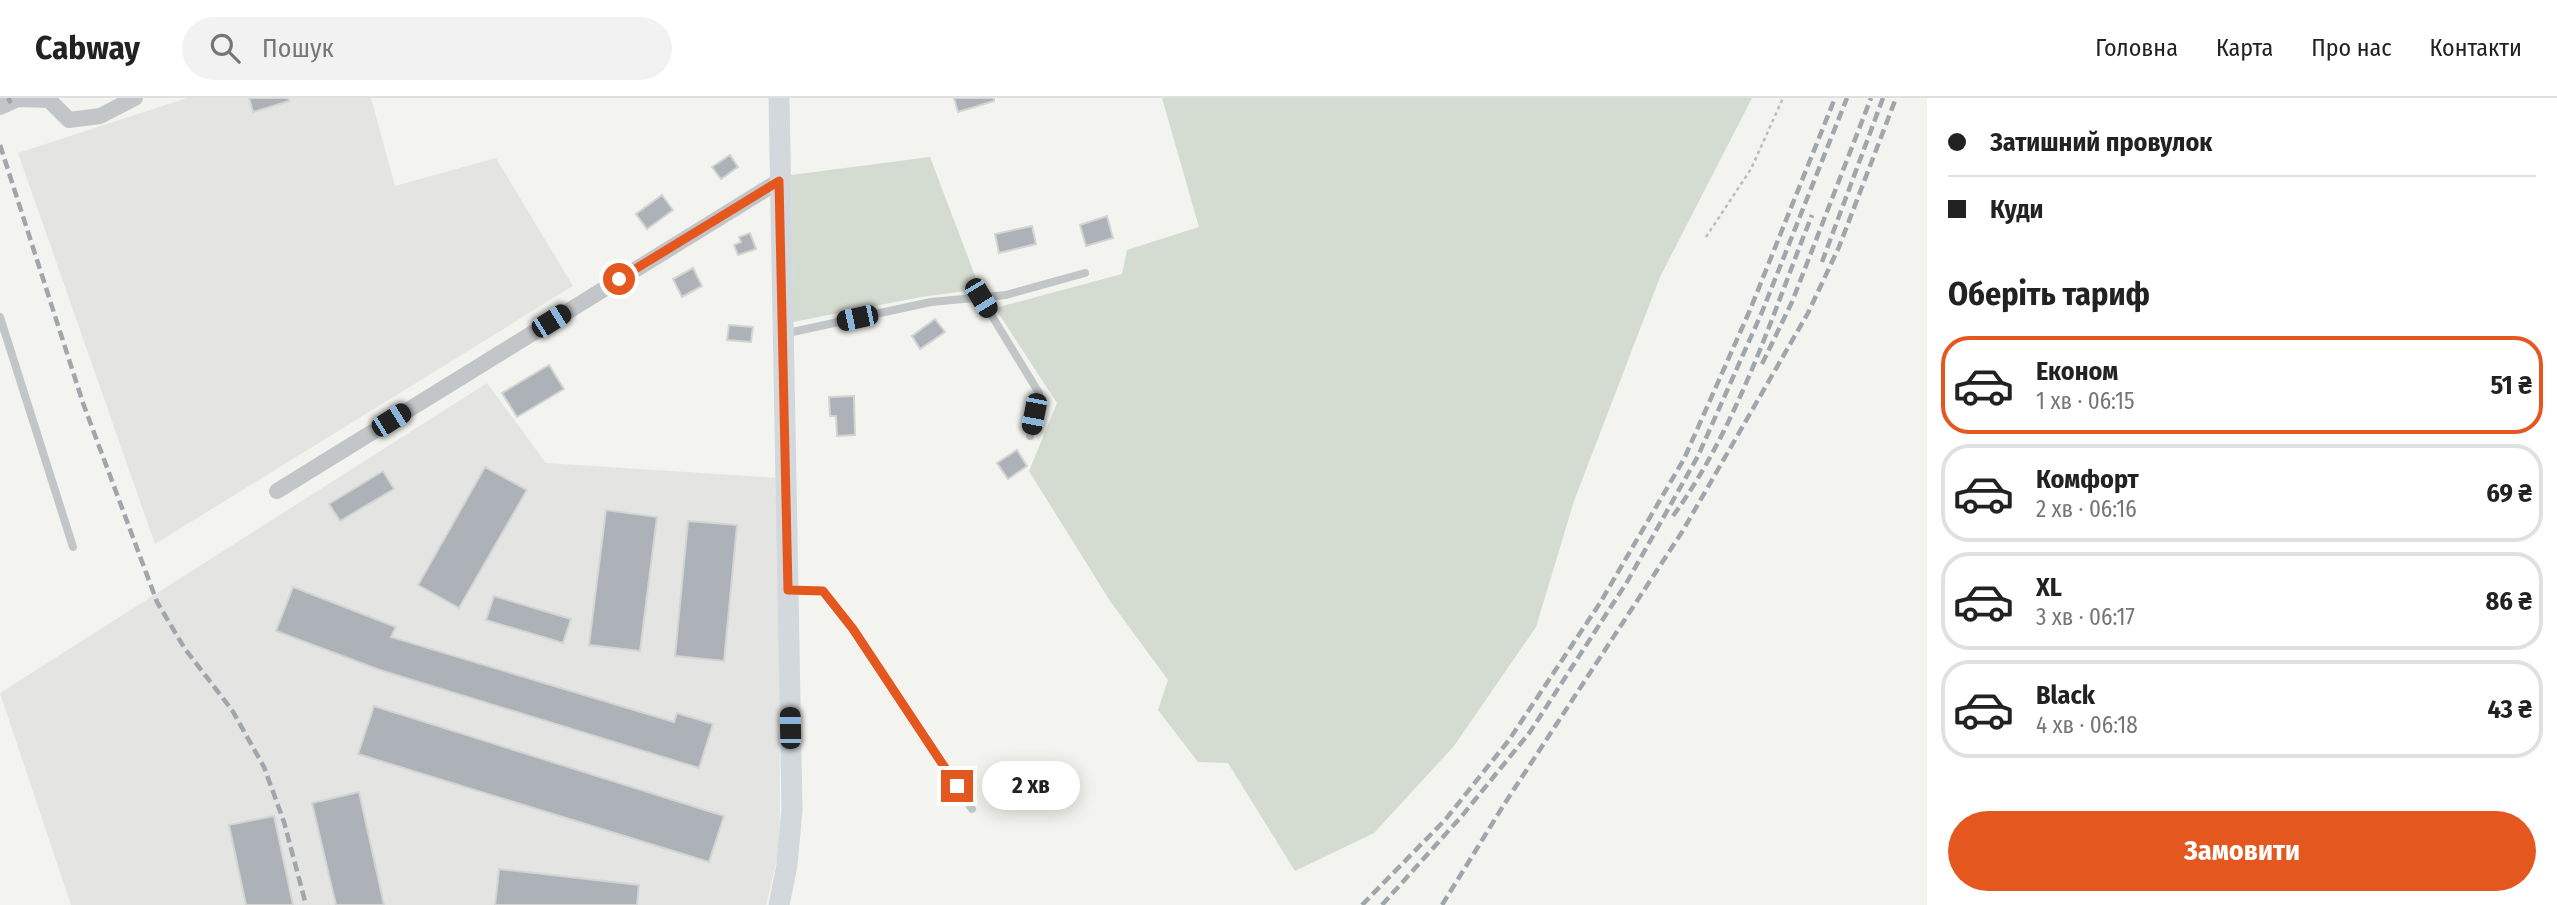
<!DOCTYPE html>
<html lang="uk">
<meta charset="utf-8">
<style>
body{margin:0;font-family:"Fira Sans Condensed",sans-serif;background:#f2f2f2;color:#222;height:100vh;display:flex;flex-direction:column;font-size:26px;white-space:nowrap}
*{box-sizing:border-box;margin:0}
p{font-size:23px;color:#767676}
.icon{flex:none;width:38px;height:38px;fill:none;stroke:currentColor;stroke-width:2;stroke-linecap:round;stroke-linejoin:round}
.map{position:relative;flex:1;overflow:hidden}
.details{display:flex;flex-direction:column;background:#fff;width:630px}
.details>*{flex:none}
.hud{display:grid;align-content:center;height:154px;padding:0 21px;background:#fff}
.end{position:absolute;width:32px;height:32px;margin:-16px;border:9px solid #e4581f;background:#fff;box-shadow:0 0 0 4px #fff}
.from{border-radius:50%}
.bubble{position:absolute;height:49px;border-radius:24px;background:#fff;box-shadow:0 4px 18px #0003;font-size:23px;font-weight:700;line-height:49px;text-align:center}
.car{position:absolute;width:21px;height:42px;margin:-21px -10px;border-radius:9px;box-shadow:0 0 5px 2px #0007;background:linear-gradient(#222 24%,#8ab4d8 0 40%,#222 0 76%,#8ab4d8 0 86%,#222 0)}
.hud b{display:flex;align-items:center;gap:24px;height:66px;font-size:26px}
.hud b+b{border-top:2px solid #e0e0e0}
.hud i{width:18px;height:18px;background:#222}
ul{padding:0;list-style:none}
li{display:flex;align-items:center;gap:21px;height:98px;margin:0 14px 10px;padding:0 7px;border:4px solid #e0e0e0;border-radius:28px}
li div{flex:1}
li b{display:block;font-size:26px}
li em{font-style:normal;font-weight:700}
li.on{border-color:#e4581f}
li>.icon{width:63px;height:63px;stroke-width:1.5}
h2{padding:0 21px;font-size:32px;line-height:84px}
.primary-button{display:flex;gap:14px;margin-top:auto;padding:14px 21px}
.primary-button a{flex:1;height:80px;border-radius:42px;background:#e4581f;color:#fff;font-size:28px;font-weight:700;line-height:80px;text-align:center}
header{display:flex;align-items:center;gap:42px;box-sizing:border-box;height:98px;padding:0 35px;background:#fff;border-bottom:2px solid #e0e0e0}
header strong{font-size:33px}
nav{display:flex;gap:38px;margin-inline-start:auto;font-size:24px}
.search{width:490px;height:63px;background:#f2f2f2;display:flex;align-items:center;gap:18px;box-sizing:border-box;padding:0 24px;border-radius:38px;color:#767676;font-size:26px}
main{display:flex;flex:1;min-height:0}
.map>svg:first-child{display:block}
</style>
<header>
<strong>Cabway</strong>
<div class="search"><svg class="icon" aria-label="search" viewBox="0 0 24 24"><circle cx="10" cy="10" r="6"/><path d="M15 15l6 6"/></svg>Пошук</div>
<nav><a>Головна</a><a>Карта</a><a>Про нас</a><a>Контакти</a></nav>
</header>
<main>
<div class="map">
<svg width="1927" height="807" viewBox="0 0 1927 807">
<rect width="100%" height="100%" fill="#f3f4ef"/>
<path fill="#e4e5e3" d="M187,0H371L395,88L496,60L573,188L155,446L18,55Z
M487,285L546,365L779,380L780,750L766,807H71L0,595Z"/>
<path fill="#d4dbd0" d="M1162,0H1752L1660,179L1574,403L1536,529L1454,648L1374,735L1295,773L1228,665L1198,664L1158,612L1168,582L1110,503L1029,373L1057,305L995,210L1122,176L1127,152L1199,129Z
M930,59L980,191L921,199L793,224L791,77Z"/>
<path fill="#acb2b8" stroke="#d4d5d2" stroke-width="2" d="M249,0H288L289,3L253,14Z
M954,0H994V3L958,14Z
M730,57L738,69L721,81L712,69Z
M662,97L673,112L647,131L636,116Z
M1107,118L1113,140L1086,148L1080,127Z
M1032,128L1036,146L999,155L995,136Z
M750,135L756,151L738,157L734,147L741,144L739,139Z
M693,170L702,188L682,199L673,181Z
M935,221L945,234L920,251L912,238Z
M729,227L753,229L751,244L727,242Z
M549,267L564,291L517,319L502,295Z
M854,298L855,337L837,338L836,318H830L829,299Z
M1017,352L1027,368L1008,381L997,365Z
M485,369L527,392L459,510L418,487Z
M383,373L394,391L340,423L329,406Z
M606,412L657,419L640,553L589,547Z
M688,423L737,427L724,563L675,558Z
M293,489L396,529L391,539L674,624L677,615L713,626L699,670L380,572L276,533Z
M494,498L571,521L563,545L486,522Z
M374,608L724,718L709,764L358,656Z
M359,694L384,807H336L312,705Z
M274,718L293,807H246L229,727Z
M499,771L639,787L637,807H495Z"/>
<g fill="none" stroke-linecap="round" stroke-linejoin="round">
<path stroke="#babcbe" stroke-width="2.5" stroke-dasharray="3.5 3.5" stroke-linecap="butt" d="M1706,139L1751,71L1783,0"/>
<path stroke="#c3c6c9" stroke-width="8" d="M981,200L1039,295L1030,338
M0,219L73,449
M783,236L931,204L1006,197L1085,175
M791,492L823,493L853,531L972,711"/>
<path stroke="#c3c6c9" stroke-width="16" d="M0,9L18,1L49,2L69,22L100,18L135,0
M277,393L779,83"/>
<path stroke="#d3d8dc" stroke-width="21" d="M779,807L787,767L792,712L779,0"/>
<path stroke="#a1a6ac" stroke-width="4.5" stroke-dasharray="10 5" stroke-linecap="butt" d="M8,0L11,5
M0,47L83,305L157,504L185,551L232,612L264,669L284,724L306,807
M1822,164L1883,0
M1762,266L1792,204L1871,0
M1673,418C1738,328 1771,220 1812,117
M1362,807L1445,722L1509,642L1600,505L1684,361L1750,212L1835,0
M1382,807L1461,719L1530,634L1627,484L1698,358L1762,214L1847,0
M1442,807L1505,705L1682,434L1808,215L1839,149L1896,0"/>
</g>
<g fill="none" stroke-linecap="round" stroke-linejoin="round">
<path stroke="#e4581f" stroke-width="9" d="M619,181L779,83L788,492L823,493L853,531L957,688"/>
</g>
</svg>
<i class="end from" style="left:619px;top:181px"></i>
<i class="end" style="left:957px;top:688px"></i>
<div class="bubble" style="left:982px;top:663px;width:98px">2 хв</div>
<i class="car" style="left:981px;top:200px;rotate:149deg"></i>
<i class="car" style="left:857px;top:220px;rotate:258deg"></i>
<i class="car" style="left:551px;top:223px;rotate:58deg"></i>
<i class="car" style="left:1034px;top:316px;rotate:191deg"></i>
<i class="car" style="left:391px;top:322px;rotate:58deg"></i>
<i class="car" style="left:790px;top:630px;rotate:359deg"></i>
</div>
<section class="details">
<div class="hud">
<b><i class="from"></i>Затишний провулок</b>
<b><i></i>Куди</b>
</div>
<h2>Оберіть тариф</h2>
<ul>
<li class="on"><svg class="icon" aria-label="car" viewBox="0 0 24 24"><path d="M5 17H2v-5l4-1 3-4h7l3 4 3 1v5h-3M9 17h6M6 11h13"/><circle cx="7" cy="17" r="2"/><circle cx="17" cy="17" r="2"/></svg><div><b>Економ</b><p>1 хв · 06:15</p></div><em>51 ₴</em></li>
<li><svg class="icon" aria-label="car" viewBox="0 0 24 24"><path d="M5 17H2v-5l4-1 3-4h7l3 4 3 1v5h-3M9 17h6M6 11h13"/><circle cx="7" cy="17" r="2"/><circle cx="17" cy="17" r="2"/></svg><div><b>Комфорт</b><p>2 хв · 06:16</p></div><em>69 ₴</em></li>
<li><svg class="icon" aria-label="car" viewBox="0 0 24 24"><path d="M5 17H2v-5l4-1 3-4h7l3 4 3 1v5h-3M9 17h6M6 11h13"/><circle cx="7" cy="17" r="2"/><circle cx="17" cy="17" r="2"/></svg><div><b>XL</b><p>3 хв · 06:17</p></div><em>86 ₴</em></li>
<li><svg class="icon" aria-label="car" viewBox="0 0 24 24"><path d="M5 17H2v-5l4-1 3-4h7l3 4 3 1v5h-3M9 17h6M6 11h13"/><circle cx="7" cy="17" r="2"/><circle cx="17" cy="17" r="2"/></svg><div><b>Black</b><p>4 хв · 06:18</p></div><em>43 ₴</em></li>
</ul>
<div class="primary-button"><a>Замовити</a></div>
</section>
</main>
